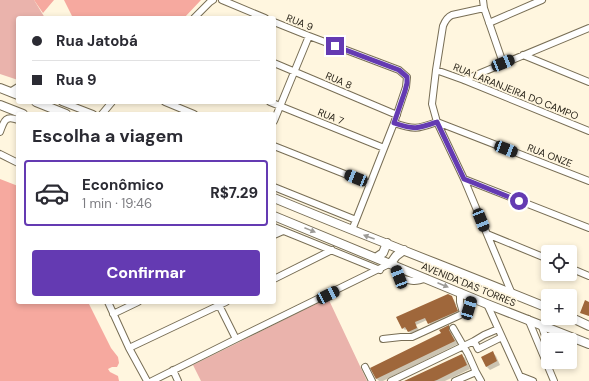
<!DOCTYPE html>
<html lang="pt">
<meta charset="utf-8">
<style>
body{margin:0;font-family:"DM Sans",sans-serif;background:#f7f7f7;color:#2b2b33;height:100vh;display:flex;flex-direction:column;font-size:15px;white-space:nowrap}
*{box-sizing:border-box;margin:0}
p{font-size:13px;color:#7c7c81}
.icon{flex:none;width:22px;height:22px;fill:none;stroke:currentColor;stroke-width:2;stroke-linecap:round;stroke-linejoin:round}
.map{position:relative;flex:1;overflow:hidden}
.drawer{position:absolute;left:16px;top:112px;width:260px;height:192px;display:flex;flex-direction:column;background:#fff;border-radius:4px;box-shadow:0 2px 6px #0003}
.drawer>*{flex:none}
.top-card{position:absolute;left:16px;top:16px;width:260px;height:88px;border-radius:4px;box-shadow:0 2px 6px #0003;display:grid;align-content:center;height:88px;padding:0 16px;background:#fff}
.tools{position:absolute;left:541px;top:245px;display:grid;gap:8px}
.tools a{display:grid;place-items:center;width:36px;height:36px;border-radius:4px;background:#fff;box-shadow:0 2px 6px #0003;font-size:20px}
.end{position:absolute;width:18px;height:18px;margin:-9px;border:5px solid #643ab2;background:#fff;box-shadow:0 0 0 2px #fff}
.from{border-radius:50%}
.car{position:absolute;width:12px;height:24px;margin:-12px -6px;border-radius:5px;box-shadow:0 0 3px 1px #0007;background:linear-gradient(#222 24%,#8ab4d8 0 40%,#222 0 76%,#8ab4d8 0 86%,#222 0)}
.top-card b{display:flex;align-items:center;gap:14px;height:38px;font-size:15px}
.top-card b+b{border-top:1px solid #e1e1e2}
.top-card i{width:10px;height:10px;background:#2b2b33}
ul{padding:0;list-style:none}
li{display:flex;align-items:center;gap:12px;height:66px;margin:0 8px 6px;padding:0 8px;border:2px solid transparent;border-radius:4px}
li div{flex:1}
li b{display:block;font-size:15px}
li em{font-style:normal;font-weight:800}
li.selected{border-color:#643ab2}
li>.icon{width:36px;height:36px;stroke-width:1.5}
h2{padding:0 16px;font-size:18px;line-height:48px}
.cta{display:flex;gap:8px;margin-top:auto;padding:8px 16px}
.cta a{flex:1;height:46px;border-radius:4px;background:#643ab2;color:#fff;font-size:16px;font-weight:800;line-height:46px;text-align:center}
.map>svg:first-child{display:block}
</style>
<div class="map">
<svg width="589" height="381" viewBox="0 0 589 381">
<rect width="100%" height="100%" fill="#fff6df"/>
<path fill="#eab3ac" d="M0,0H34L45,18H18V80L0,74Z
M328,298L367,381H201L193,365Z"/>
<path fill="#f6a99f" d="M34,0H54L43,13Z
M61,0H201L184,18H73L64,0Z
M0,179L18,186V302H88L111,348L118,357L119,363L117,367H112L108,369L110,372L118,376L119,381H0Z"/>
<path fill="#0003" d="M451,297L454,300L456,305H455L459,313L432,326L427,320L416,325L419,330L411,334L407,329L405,330L403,328Z
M448,326L452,330V335L458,344L383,381H379L377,379L372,368L442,334Z
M493,353L496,356L500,365L490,370L486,366Z
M461,355L465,358L470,369L445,381H406Z"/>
<path fill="#9f673b" d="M448,294L452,296L458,311L428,324L425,318L415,322L417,328L408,332L405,327L402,329L396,317Z
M585,300L589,302V316L580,313Z
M449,325V330L455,341L376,379L370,368L441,333L439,330Z
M493,351L497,361L486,367L481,357Z
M462,354L467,365L437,380L434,381H404Z"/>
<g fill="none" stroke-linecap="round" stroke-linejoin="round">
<g stroke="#786e55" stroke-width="8">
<path id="minor" d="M222,0L265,18
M483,0L484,8L503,63
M484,8L452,15C447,17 445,21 443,26L436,70L432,104L437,122L464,179L512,294
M194,18L210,2L213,0
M274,22L309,36L399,70L407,77L406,87L394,123L352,230
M489,23L542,0
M523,55L589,82
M274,63L397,115
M436,70L464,80L589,131
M464,80L589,28
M10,92L18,87
M62,102L93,114
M165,102L194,114
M270,102L384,148
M102,114L112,102
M274,121L309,36
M394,123C415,130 417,129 437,122L589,181
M0,132C4,121 5,115 18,120
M274,146L370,184
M0,154L18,163
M464,179L589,228
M274,187L356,220
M274,227L380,270
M487,234L548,259
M274,235L283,231
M395,265L399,277C411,281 414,283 426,278
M570,268L589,276
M274,279L332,250
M460,292V302L463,313
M108,302L129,348L147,381
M218,303L236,339
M487,304L522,381
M113,314L138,302
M528,319L554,381
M541,324L547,342
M453,328L468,354L476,372
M498,329L484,335L474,341L478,349L502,337
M383,339L401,337H412L460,315C469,310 469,307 472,297
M129,348L226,302
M365,367L372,381
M173,370L178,381
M520,376L533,381
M152,381L236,339L391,263
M391,381L474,341
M455,381L476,372L481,381"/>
</g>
<g stroke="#786e55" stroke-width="10">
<path id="major" d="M0,88L18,95
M36,102L66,114
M0,105L23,114
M274,198C365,236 457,271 548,308
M274,216L487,304L589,344
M377,257L383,253L387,243
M391,263L396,256L404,250
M570,317L589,326"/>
</g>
<use href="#minor" stroke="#fff" stroke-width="6"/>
<use href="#major" stroke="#fff" stroke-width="8"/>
</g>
<defs><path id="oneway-solid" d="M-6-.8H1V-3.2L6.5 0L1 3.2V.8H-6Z"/></defs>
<g fill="#9c9a96">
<use href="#oneway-solid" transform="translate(310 230) rotate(22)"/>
<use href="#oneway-solid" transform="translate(369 237) rotate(-160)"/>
<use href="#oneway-solid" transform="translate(443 285) rotate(23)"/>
</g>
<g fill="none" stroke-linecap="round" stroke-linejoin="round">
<path stroke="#643ab2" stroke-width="5" d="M335,46L399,70L407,77V83L405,91L394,123C415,130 417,129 437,122L464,179L519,201"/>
</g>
<g text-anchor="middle" stroke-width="3.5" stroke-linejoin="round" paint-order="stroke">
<g font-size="10" fill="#241f15" stroke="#fff6df">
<text transform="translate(300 22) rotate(22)" y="4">RUA 9</text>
<text transform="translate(339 80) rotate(23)" y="4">RUA 8</text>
<text transform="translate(516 91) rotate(22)" y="4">RUA LARANJEIRA DO CAMPO</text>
<text transform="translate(331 116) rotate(22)" y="4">RUA 7</text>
<text transform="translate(550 155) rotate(21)" y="4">RUA ONZE</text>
<text transform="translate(469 284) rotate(22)" y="4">AVENIDA DAS TORRES</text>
</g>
</g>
</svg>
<div class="tools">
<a><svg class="icon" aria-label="locate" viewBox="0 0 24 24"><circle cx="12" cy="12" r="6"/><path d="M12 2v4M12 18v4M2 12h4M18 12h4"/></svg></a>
<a>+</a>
<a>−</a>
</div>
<i class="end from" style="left:519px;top:201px"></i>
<i class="end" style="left:335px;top:46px"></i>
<i class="car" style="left:503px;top:63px;rotate:68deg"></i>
<i class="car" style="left:506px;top:149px;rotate:111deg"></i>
<i class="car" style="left:356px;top:178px;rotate:292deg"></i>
<i class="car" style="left:481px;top:220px;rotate:158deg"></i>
<i class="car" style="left:399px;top:277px;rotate:339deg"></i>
<i class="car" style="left:328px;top:295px;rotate:64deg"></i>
<i class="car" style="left:469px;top:308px;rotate:17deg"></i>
<div class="top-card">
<b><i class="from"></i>Rua Jatobá</b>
<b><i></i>Rua 9</b>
</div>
<section class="drawer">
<h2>Escolha a viagem</h2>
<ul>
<li class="selected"><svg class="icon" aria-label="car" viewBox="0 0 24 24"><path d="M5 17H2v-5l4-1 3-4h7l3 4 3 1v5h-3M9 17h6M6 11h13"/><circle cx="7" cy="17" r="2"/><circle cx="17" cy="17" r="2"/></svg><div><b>Econômico</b><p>1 min · 19:46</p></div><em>R$7.29</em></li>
</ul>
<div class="cta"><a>Confirmar</a></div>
</section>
</div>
